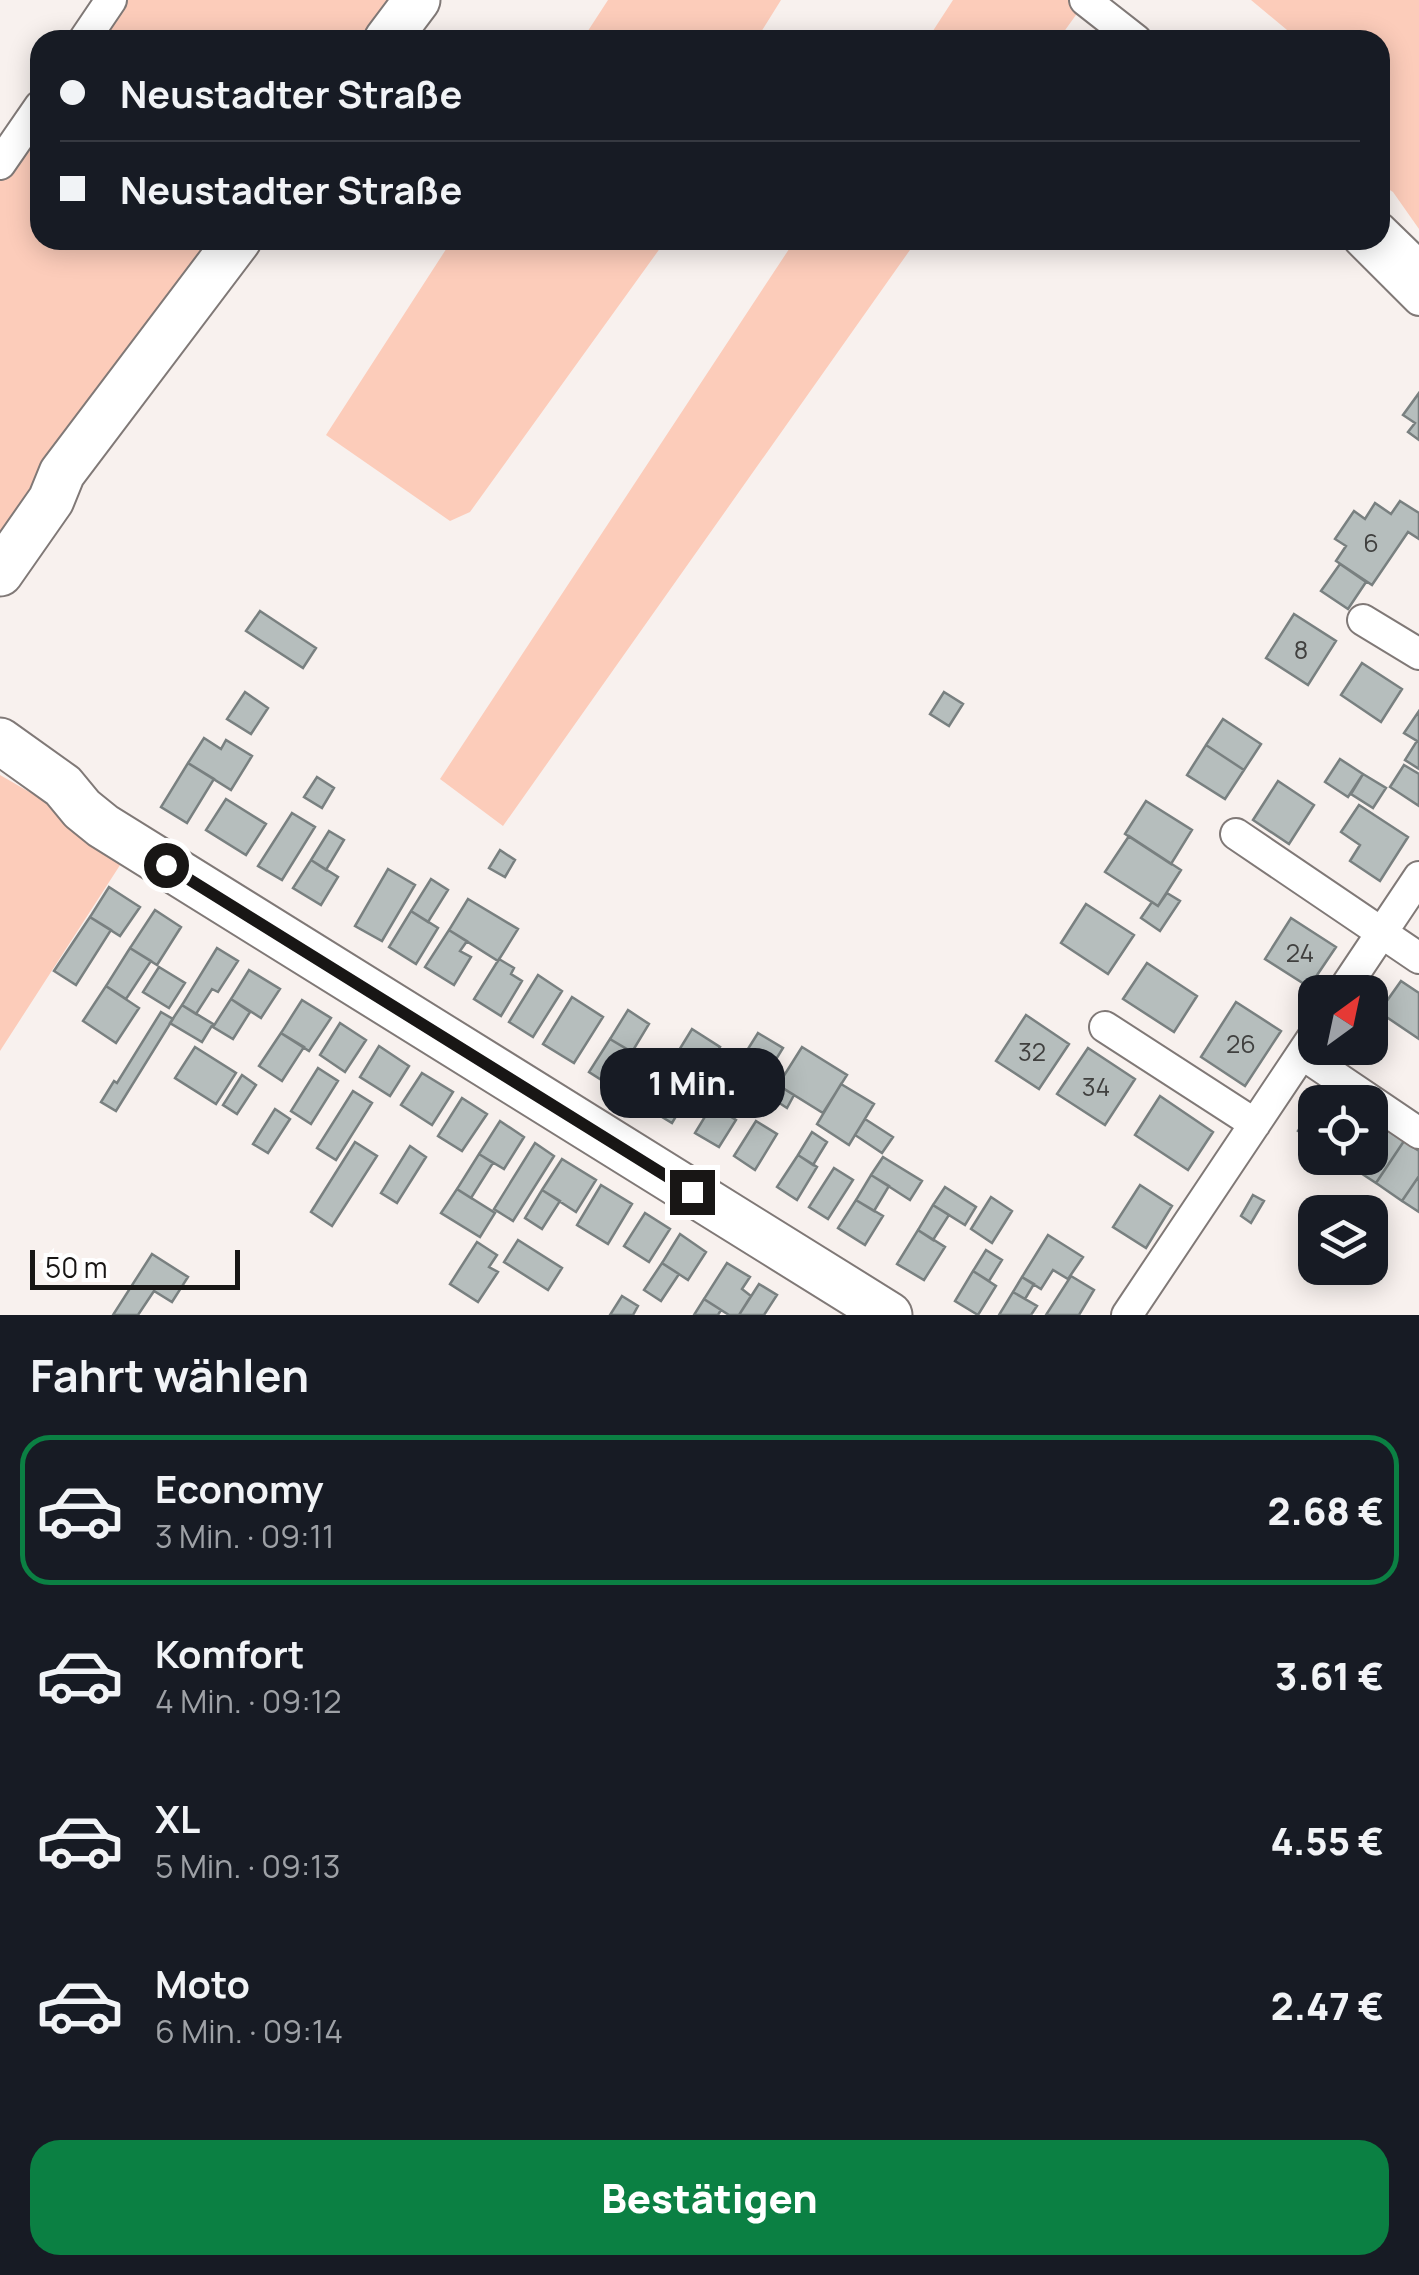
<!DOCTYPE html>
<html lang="de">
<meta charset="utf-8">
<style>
body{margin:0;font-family:Manrope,sans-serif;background:#20242c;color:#f1f3f6;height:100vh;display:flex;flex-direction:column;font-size:38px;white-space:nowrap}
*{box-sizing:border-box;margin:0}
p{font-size:32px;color:#9ea1a6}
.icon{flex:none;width:55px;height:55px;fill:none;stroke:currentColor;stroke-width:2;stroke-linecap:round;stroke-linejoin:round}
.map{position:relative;height:1315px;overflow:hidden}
.details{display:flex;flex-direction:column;background:#171b24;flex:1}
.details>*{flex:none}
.hud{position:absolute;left:30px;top:30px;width:1360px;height:220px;border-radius:30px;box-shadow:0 5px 25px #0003;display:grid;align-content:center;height:220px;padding:0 30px;background:#171b24}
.needle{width:65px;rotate:33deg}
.buttons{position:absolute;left:1298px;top:975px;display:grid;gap:20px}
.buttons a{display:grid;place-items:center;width:90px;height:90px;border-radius:20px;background:#171b24;box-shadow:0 5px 25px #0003;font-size:50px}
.scale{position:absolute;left:30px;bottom:25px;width:210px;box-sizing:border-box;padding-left:10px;border:5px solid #181615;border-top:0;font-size:28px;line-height:35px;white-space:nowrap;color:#181615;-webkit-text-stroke:8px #fff;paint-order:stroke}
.end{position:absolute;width:45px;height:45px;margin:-22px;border:12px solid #181615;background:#fff;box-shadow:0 0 0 5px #fff}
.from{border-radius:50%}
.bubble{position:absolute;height:70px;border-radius:30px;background:#171b24;box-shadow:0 5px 25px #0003;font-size:32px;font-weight:800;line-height:70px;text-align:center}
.hud b{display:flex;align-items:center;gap:35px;height:95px;font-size:38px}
.hud b+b{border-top:2px solid #363941}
.hud i{width:25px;height:25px;background:#f1f3f6}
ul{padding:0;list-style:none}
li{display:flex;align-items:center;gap:30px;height:150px;margin:0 20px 15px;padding:0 10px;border:5px solid transparent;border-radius:30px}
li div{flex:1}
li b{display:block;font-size:38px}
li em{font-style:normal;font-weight:800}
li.active{border-color:#0b8043}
li>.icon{width:90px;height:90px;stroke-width:1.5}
h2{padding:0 30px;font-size:45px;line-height:120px}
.primary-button{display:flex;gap:20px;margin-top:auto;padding:20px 30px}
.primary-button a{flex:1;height:115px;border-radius:30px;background:#0b8043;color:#fff;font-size:40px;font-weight:800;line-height:115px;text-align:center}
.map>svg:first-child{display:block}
</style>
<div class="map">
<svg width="1419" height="1315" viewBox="0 0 1419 1315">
<rect width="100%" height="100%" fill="#f8f1ee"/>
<path fill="#fcccba" d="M110,0H417L387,40H83Z
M608,0H781L756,40H582Z
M953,0H1085L1086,1L1058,40H927Z
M1251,0H1419V229L1393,192L1380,184V40H1299Z
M40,104V240H238L0,535V163Z
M452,240H666L470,512L450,521L326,435Z
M795,240H917L503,826L440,779Z
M0,775L57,808L133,845L0,1051Z"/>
<path fill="#b6bebd" stroke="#798080" stroke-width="2.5" d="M1419,393V440L1408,432L1415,423L1403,415Z
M1400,501L1419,513V539L1408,532L1372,585L1336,561L1346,546L1335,539L1354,511L1365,519L1375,503L1391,514Z
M1340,564L1366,582L1348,609L1321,591Z
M260,611L316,648L303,668L246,631Z
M1294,614L1336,641L1308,685L1266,658Z
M1362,663L1402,689L1381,722L1341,695Z
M245,692L268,708L251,734L227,719Z
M944,692L963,704L949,726L930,714Z
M1419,711V769L1405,760L1417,741L1404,733Z
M1223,719L1261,744L1244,770L1206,745Z
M204,738L221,749L226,740L252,756L231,790L188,763Z
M1206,745L1244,770L1225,799L1187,775Z
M1340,759L1363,774L1348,797L1325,782Z
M188,763L214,779L187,823L161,807Z
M1404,765L1419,774V806L1390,787Z
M1363,774L1386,788L1373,808L1351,794Z
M317,777L334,788L322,808L304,797Z
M1278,781L1314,805L1289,844L1253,820Z
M226,799L266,824L246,855L206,830Z
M1146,801L1192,830L1171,864L1125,834Z
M1359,805L1408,837L1380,881L1350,861L1360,845L1341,832Z
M292,813L315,827L282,880L258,866Z
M329,831L344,840L326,870L311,860Z
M1129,836L1181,870L1158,906L1105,872Z
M500,850L515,860L505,877L489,868Z
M311,860L338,877L321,905L293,888Z
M388,869L415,885L382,941L355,926Z
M431,879L448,890L428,922L411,911Z
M109,887L140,907L120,936L90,917Z
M1167,893L1180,901L1160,931L1141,918L1152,902L1158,906Z
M468,899L518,929L498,961L449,930Z
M1086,904L1134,935L1108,974L1061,943Z
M155,910L181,927L157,965L130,948Z
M411,911L438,928L416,964L389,947Z
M90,917L111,930L76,985L54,971Z
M1291,918L1336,947L1309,987L1265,959Z
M449,930L467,941L460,951L471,957L454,985L425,967Z
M130,948L151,961L126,999L106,986Z
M217,948L238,961L218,992L212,989L196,1014L182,1005Z
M499,959L514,968L511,974L522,981L501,1016L474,999Z
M1147,963L1197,996L1174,1032L1123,999Z
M159,967L185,983L169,1008L143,992Z
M249,970L280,989L261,1018L231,999Z
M538,975L562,991L533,1037L509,1022Z
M1401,981L1419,993V1039L1379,1012Z
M106,986L139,1008L116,1043L83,1021Z
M572,997L603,1017L574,1063L543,1044Z
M231,999L250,1012L233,1039L213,1027Z
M302,1000L331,1018L309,1051L281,1033Z
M1236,1002L1281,1031L1245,1086L1201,1057Z
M182,1005L213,1024L202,1042L170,1023Z
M628,1010L649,1024L632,1052L610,1039Z
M161,1012L173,1019L116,1111L101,1102L114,1081L117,1083Z
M1026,1015L1069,1044L1039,1089L996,1061Z
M340,1023L366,1040L345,1072L320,1055Z
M692,1029L720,1047L704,1072L676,1055Z
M281,1033L304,1047L282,1081L259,1066Z
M758,1033L783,1048L754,1095L729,1079Z
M610,1039L643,1059L622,1093L589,1072Z
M379,1046L409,1066L390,1096L360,1077Z
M195,1047L236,1073L216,1104L175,1078Z
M802,1047L847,1075L823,1113L778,1085Z
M1088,1048L1135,1079L1105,1125L1057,1094Z
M676,1055L691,1064L678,1086L663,1076Z
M318,1068L338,1081L311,1124L291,1111Z
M422,1073L453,1092L432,1125L401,1105Z
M242,1075L256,1085L237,1114L223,1105Z
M663,1076L690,1093L672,1123L644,1106Z
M729,1079L742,1087L725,1113L712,1105Z
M841,1084L874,1104L849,1145L817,1124Z
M778,1085L794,1095L787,1108L770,1097Z
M1326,1089L1346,1102H1317Z
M353,1091L372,1103L336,1160L317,1148Z
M1160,1096L1213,1132L1188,1170L1135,1135Z
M462,1098L487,1114L462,1151L438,1136Z
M712,1105L736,1120L719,1147L695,1133Z
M1315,1105V1143L1298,1131Z
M275,1109L290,1119L268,1153L253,1144Z
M865,1119L893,1137L882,1153L855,1135Z
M500,1121L524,1137L504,1169L479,1154Z
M756,1121L777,1134L755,1170L734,1156Z
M1378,1124L1404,1141L1376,1183L1350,1166L1356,1158H1370V1136Z
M812,1132L827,1142L813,1165L798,1155Z
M1404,1141L1419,1151V1176L1402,1201L1376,1183Z
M355,1142L377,1156L332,1226L311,1212Z
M535,1143L554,1156L513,1221L494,1209Z
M410,1146L426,1157L397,1203L381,1193Z
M479,1154L493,1163L471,1198L457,1189Z
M798,1155L817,1167L797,1200L777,1187Z
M883,1157L922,1181L910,1200L871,1175Z
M562,1159L596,1180L576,1212L542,1190Z
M834,1168L853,1180L828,1219L809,1207Z
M871,1175L889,1186L874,1211L856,1200Z
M1419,1176V1212L1402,1201Z
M601,1185L632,1204L608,1244L577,1225Z
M1140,1185L1172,1206L1146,1248L1113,1227Z
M945,1187L976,1207L965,1225L933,1205Z
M457,1189L495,1213L480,1237L441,1213Z
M542,1190L560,1201L542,1229L525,1218Z
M1253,1195L1264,1201L1251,1223L1241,1216Z
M991,1197L1012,1211L992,1243L971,1229Z
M856,1200L883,1216L865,1245L838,1228Z
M933,1205L949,1215L933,1240L918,1230Z
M645,1213L670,1229L649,1262L624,1246Z
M918,1230L945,1247L924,1280L897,1264Z
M680,1234L706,1252L688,1280L662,1263Z
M1048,1235L1083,1257L1068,1279L1053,1270L1041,1289L1022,1277Z
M518,1240L562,1268L548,1290L504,1262Z
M477,1242L497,1255L489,1267L498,1272L478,1302L450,1284Z
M986,1250L1002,1260L989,1281L973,1271Z
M152,1254L188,1277L172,1302L154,1291L138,1315H113Z
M662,1263L679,1274L661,1301L644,1290Z
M727,1263L750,1277L742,1289L751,1296L739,1315H729L704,1299Z
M973,1271L996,1286L978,1315L955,1301Z
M1071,1276L1094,1290L1079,1315H1046Z
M1022,1277L1034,1284L1025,1299L1013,1292Z
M759,1284L777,1295L764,1315H739Z
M1013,1292L1037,1306L1031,1315H999Z
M622,1296L638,1306L633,1315H610Z
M704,1299L721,1310L718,1315H694Z"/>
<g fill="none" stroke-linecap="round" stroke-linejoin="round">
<g stroke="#807977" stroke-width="34">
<path id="street" d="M1085,0L1136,40
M84,40L111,0
M0,164L40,106
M1380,228L1412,259L1419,272
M1359,240L1419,300
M1363,620L1419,654
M1236,834L1419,958
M1342,992L1419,877
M1105,1027L1255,1124
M1302,1054L1419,1133
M1127,1315L1315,1034"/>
</g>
<g stroke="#807977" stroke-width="49">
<path id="secondary" d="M387,40L417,0
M0,573L51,500L62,473L238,240
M0,741L63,786L82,809L103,826L889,1315"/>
</g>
<use href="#street" stroke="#fff" stroke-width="30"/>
<use href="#secondary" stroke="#fff" stroke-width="45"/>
</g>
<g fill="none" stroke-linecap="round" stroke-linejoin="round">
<path stroke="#181615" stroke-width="12" d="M166,865L692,1192"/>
</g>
<g text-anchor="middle" stroke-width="9" stroke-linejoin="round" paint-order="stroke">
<g font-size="25" fill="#40403f">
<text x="1371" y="552">6</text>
<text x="1301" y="659">8</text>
<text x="1300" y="962">24</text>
<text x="1241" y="1053">26</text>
<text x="1032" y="1061">32</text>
<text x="1096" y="1096">34</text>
</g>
</g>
</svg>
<div class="buttons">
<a><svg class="needle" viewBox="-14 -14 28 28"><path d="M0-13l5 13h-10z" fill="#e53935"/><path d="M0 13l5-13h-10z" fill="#9ea1a6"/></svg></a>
<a><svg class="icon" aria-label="locate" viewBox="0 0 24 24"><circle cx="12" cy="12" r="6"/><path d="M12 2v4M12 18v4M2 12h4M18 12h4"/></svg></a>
<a><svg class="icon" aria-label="layers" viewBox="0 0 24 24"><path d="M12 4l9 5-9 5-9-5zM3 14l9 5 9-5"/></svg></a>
</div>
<div class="scale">50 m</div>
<i class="end from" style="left:166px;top:865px"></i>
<i class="end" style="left:692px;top:1192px"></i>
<div class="bubble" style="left:600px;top:1048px;width:185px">1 Min.</div>
<div class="hud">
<b><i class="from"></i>Neustadter Straße</b>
<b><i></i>Neustadter Straße</b>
</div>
</div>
<section class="details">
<h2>Fahrt wählen</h2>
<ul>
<li class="active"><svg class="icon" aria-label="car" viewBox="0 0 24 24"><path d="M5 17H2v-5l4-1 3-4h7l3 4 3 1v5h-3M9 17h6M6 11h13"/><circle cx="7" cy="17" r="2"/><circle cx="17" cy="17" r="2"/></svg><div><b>Economy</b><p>3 Min. · 09:11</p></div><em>2.68 €</em></li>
<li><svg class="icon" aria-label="car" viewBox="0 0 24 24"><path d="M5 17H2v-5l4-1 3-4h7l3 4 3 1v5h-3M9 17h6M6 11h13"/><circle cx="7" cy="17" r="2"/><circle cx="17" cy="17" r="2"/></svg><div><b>Komfort</b><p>4 Min. · 09:12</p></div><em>3.61 €</em></li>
<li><svg class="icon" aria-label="car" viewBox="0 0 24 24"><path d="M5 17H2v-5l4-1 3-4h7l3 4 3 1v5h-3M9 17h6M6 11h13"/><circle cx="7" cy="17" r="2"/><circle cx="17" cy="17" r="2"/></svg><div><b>XL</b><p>5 Min. · 09:13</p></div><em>4.55 €</em></li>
<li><svg class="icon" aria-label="car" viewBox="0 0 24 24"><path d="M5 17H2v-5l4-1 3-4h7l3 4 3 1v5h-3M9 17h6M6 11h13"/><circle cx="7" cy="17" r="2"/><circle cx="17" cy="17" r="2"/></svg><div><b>Moto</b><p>6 Min. · 09:14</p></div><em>2.47 €</em></li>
</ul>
<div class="primary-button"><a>Bestätigen</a></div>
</section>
